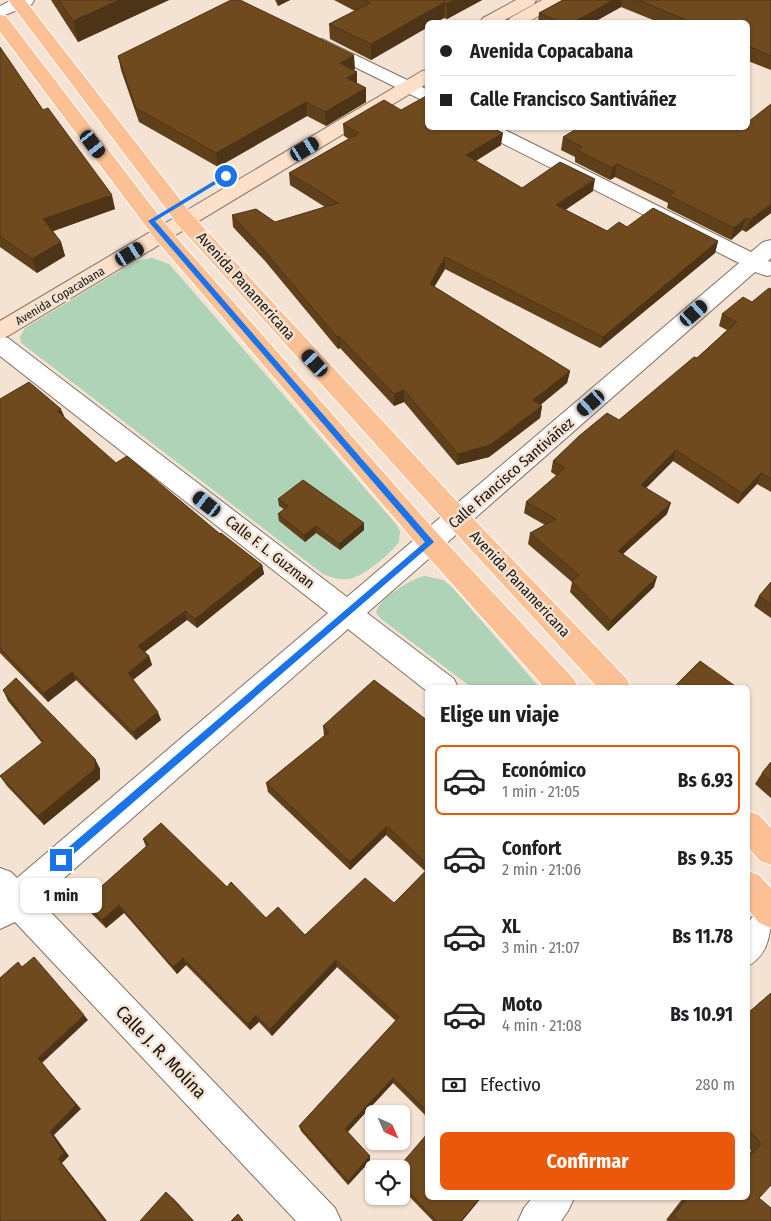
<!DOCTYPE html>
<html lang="es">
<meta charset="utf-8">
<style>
body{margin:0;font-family:"Fira Sans Condensed",sans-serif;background:#f2f2f2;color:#202124;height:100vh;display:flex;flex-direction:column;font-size:19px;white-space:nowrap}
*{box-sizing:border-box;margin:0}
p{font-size:16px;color:#757577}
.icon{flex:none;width:28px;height:28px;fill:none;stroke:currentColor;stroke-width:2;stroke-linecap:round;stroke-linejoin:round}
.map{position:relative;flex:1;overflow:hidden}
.details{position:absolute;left:425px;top:685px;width:325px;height:515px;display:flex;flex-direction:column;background:#fff;border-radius:8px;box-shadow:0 1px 4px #0004}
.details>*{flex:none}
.top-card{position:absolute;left:425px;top:20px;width:325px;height:110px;border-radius:8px;box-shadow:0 1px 4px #0004;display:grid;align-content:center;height:110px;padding:0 15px;background:#fff}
.needle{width:32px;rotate:135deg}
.buttons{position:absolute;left:365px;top:1105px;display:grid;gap:10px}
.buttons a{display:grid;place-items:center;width:45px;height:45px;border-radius:8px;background:#fff;box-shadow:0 1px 4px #0004;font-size:25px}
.end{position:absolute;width:22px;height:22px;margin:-11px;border:6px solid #1a73e8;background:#fff;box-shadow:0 0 0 2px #fff}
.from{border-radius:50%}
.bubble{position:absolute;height:35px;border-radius:8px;background:#fff;box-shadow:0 1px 4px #0004;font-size:16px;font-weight:700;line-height:35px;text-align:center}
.car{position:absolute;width:15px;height:30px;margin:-15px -8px;border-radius:6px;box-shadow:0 0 4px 1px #0007;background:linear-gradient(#222 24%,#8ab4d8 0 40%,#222 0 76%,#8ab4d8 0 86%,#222 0)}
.top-card b{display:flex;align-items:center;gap:18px;height:48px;font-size:19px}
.top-card b+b{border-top:1px solid #e0e0e0}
.top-card i{width:12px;height:12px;background:#202124}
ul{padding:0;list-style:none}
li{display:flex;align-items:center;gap:15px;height:70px;margin:0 10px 8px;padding:0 5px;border:2px solid transparent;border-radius:8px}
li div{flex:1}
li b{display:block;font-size:19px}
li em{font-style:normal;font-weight:700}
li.active{border-color:#ea580c}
li>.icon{width:45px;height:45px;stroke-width:1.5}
h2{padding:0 15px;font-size:22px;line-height:60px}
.pay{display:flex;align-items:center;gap:12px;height:55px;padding:0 15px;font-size:19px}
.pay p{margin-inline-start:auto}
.cta{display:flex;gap:10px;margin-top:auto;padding:10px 15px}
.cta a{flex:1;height:58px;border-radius:8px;background:#ea580c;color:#fff;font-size:20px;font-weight:700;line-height:58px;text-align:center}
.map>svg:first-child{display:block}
</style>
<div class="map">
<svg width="771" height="1221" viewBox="0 0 771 1221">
<rect width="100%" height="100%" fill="#f4e2d2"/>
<path fill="#aed3b6" d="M152,258L169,264L396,524L400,531L399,542C390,554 361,579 347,579C338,580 331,577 323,574L21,343L20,337L25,328L136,261Z
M425,576L443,580L452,587L539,687H471L380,618L376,613C377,600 412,578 425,576Z"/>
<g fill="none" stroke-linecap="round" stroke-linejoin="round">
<g stroke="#827263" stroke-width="2">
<path id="minor" d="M12,0H34L32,4L0,17V6Z
M322,39L428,90V103L316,48L313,44L316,40Z
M478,128H501L751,252L763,242L771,240V258L768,261L771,262V275L767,276L755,272L367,613L454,679L458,688H428V692L348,629L39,900L335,1208L341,1221H296L15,922L0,929V868L11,872L17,878L328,613L0,356V336L8,338L347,597L739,263L480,132Z
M771,903C771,930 771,953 748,966V923L759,908Z
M532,1198H574L568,1211L561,1221H518L524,1208Z"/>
</g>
<g stroke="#827263" stroke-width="2">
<path id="secondary" d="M516,0H536L534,4L501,22H480L483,18Z
M542,0H562L560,4L528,22H507L510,18Z
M428,70V83L8,336L0,339V321L422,71Z"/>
</g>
<g stroke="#fff" stroke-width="2">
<path id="primary" d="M8,0H25L193,216L467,512L627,679L631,688H598L449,526L179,226Z
M0,15L6,16L170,230L439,535L574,679L578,688H545L421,549L156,240L0,32Z
M748,811L759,815L771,828V865L760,861L748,847Z
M748,871L759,875L771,888V928L759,923L748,909Z"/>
</g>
<use href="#minor" fill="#fff" fill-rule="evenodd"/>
<use href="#secondary" fill="#fde0ca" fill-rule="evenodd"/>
<use href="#primary" fill="#fbc194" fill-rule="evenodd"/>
</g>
<path fill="#60401b" d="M51,0H169L78,42Z
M275,0H290L278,6Z
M334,0H482L447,19L444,18L436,22H428V27L371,60L330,39L329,24L355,11Z
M563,0H771V70L748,61V22H658L621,7L594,22H538L539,13Z
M0,47L43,110L115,209L53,231L61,242L65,256L37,273L0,247Z
M118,56L355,69L353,70L357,72V83L366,88V102L326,126L307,116L218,167L139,122L121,70Z
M401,110L501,145L476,161L522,188L593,191L565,210L607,231L627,227L718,241L715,253L600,348L445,269L434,287L570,371L567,383L540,405L542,406L540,418L489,457L457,465L404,402L394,406L340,348L338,349L265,261L233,227L232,215L275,222L325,207L290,185L289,173L349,139L344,136L343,124Z
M563,137L771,213L746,232L742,230L731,240L667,208L668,203L615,177L610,180L575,162V157L561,150Z
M771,289V492L757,484L738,504L673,461L646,488L667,514L623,554L654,587L608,631L570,592L572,582L528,544L530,533L545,525L524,513L526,502L557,476L551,472L553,461L619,420L697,358L727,330L719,326L722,314L752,302Z
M0,399L65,418L116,463L220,534L262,565L264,574L197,628L187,620L145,652L149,656L152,665L133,680L161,720L136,740L76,680L48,702L0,653Z
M278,499L364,523V530L340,550L316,533L305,542L279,521L278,514L284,509L279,506Z
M771,582V618L754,606L759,596Z
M3,690L95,759L100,769V779L44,825L7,786L0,776L42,743L8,701Z
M428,721V1118L393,1083L347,1132L370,1156V1161L348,1185L301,1131L299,1126L396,1021L337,967L272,1036L259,1022L250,1030L186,965L177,974L124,913L106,928L88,910L84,902L146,847L143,839L227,887L266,918L305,935L394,903L425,871L386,835L350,870L268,792L266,783L324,736L323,726Z
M771,762V798L755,784L762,773Z
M771,993L759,1198L771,1221H668L666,1220L683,1198H748V1154L751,1151L748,1146V1013Z
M401,1169L428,1198H481L462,1221H433L401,1188Z"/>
<path fill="#4e3416" d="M119,0H169L78,42L73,21Z
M278,0H290L278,6Z
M454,0H482L447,19V4Z
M613,0H622L621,7L594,22H574Z
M445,2L444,18L436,22H428V27L371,60V44Z
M354,55L355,69L340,77V63Z
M357,72V86L347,78Z
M366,88V102L326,126L325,112Z
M306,102L307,116L218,167L216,153Z
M503,133L501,145L465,167L466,155Z
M617,164L615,177L610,180L612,168Z
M595,179L593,191L555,217L556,205Z
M112,195L115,209L48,233L43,219Z
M771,204V213L746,232L750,220Z
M746,218L742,230L731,240L734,228Z
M718,241L715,253L600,348L603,337Z
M61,242L65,256L37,273L32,259Z
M445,257V269L429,296L430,284Z
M339,336L340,348L338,349L337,337Z
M570,371L567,383L532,412L533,400Z
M404,390V402L394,406V394Z
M542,406L540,418L489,457L457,465L458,454Z
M61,409L65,418L57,411Z
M676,450L673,461L638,496L641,485Z
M761,473L757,484L738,504L742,493Z
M671,503L667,514L615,561L618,551Z
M364,523V530L340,550L339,544Z
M316,526V533L305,542L304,535Z
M262,565L264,574L197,628L195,619Z
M657,577L654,587L608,631L611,621Z
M185,611L187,620L141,654L138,646Z
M149,656L152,665L131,681L128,673Z
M72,672L76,680L48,702L44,693Z
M158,712L161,720L136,740L133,732Z
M95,759L100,769V779L44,825L38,816Z
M387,826L386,835L350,870V862Z
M119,905L124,913L106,928L102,920Z
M183,958L186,965L177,974L173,967Z
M336,960L337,967L272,1036L270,1029Z
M84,1015L88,1020L42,1063L81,1109L54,1135L69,1156L62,1163L107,1221H104L58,1159L50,1132L38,1058Z
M256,1015L259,1022L250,1030L248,1024Z
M393,1078V1083L346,1134L345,1129Z
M370,1156V1161L348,1185V1181Z
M166,1192L174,1199L194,1221H193Z
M480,1198H481L462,1221H461Z"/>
<path fill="#704a1f" stroke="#4e3416" d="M59,0H119L73,21Z
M231,0H240L354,55L340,63L357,72L347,78L366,88L325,112L306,102L216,153L136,108L118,56Z
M364,0H454L447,4L445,2L371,44L329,24L370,3Z
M563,0H613L574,22H560L539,13Z
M638,0H771V56L748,46V22H691Z
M0,47L43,110L48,108L112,195L43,219L61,242L32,259L0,236Z
M428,95V128H492L503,133L466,155L522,188L560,162L595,179L556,205L607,231L619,222L627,227L653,208L718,241L603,337L445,257L430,284L570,371L533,400L542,406L490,445L458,454L404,390L394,394L339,336L337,337L263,249L232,215L256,209L275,222L338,203L289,173L359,133L343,124L384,100L401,110Z
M771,104V204L750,220L746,218L734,228L670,196L674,192L617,164L612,168L577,150L582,147L563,137L578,128H732L737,130L740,128H748V122Z
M769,288L771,289V479L761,473L742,493L676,450L641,485L671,503L618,551L657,577L611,621L572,581L579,575L530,533L556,519L526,502L565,468L553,461L579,436L607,413L619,420L694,357L697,358L737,322L722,314L743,297L752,302Z
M29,382L61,409L57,411L116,463L127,456L220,534L221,533L262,565L195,619L185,611L138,646L149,656L128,673L158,712L133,732L72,672L44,693L0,648V399Z
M303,480L364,523L339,544L316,526L304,535L278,514L288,506L278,499Z
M771,582V605L759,596Z
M700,661L738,688H679L676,685Z
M16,678L95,759V769L38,816L0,776L43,742L3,690Z
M374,680L428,721V865L387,826L350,862L266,783L329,732L323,726Z
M771,762V781L762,773Z
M161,823L227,887L231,882L266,918L278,907L305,935L365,878L394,903L428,869V1112L393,1078L345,1129L370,1156L348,1181L299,1126L399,1017L336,960L270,1029L256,1015L248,1024L183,958L173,967L119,905L102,920L84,902L149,844L143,839Z
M34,957L84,1015L38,1058L76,1105L50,1132L64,1153L58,1159L104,1221H0V978L18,962L22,967Z
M771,993V1185L759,1198L771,1208V1221H680L674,1215L687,1198H748V1158L761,1144L748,1128V1013Z
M428,1133V1198H480L461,1221H437L401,1184V1169H397Z
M166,1192L193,1221H140Z
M238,1214L243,1221H231Z"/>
<path fill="#1a73e8" d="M224,175L229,176L155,221L434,542L61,865L57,864V857L425,542L148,221Z"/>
<g text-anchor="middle" stroke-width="5" stroke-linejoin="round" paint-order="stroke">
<g font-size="12" fill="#17110b" stroke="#f4e2d2">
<text transform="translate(60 296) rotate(-31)" y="4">Avenida Copacabana</text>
</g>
<g font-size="15" fill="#17110b" stroke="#f4e2d2">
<text transform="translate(246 286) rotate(48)" y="5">Avenida Panamericana</text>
<text transform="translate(511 473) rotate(-41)" y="5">Calle Francisco Santiváñez</text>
<text transform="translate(270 552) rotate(38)" y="5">Calle F. L. Guzman</text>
<text transform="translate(520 584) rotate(47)" y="5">Avenida Panamericana</text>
</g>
<g font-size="18" fill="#17110b" stroke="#f4e2d2">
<text transform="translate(161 1052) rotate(46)" y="6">Calle J. R. Molina</text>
</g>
</g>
</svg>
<div class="buttons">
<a><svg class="needle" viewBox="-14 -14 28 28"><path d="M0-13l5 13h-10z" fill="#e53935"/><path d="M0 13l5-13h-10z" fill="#757577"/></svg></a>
<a><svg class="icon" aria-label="locate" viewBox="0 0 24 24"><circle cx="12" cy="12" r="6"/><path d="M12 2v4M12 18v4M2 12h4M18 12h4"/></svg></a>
</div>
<i class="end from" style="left:226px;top:176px"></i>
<i class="end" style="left:61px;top:860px"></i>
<div class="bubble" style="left:20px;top:878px;width:82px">1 min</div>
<i class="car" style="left:93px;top:144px;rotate:143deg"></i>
<i class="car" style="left:305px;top:149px;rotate:59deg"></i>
<i class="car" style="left:130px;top:254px;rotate:59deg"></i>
<i class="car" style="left:694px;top:313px;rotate:49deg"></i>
<i class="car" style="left:315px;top:363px;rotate:318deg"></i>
<i class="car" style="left:591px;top:403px;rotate:229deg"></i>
<i class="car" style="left:207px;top:504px;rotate:308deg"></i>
<div class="top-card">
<b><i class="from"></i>Avenida Copacabana</b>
<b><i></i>Calle Francisco Santiváñez</b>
</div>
<section class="details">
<h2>Elige un viaje</h2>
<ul>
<li class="active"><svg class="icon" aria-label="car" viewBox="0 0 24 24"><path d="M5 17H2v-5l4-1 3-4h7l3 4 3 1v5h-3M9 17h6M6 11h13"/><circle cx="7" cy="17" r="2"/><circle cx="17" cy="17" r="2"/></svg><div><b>Económico</b><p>1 min · 21:05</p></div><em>Bs 6.93</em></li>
<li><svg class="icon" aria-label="car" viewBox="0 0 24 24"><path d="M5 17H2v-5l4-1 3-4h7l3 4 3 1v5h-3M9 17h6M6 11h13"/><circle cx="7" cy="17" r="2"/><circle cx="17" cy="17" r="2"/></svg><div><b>Confort</b><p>2 min · 21:06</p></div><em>Bs 9.35</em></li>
<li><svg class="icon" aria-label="car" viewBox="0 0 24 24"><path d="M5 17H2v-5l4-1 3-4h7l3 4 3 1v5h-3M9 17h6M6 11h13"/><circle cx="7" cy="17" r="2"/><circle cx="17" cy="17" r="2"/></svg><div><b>XL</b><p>3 min · 21:07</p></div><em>Bs 11.78</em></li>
<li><svg class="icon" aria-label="car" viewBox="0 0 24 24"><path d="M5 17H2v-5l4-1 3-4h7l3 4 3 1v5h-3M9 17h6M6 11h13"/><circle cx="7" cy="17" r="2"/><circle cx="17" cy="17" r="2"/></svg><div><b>Moto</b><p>4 min · 21:08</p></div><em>Bs 10.91</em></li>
</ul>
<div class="pay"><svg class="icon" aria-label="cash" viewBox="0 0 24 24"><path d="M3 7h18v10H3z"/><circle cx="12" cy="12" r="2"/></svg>Efectivo<p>280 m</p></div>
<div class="cta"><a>Confirmar</a></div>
</section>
</div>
